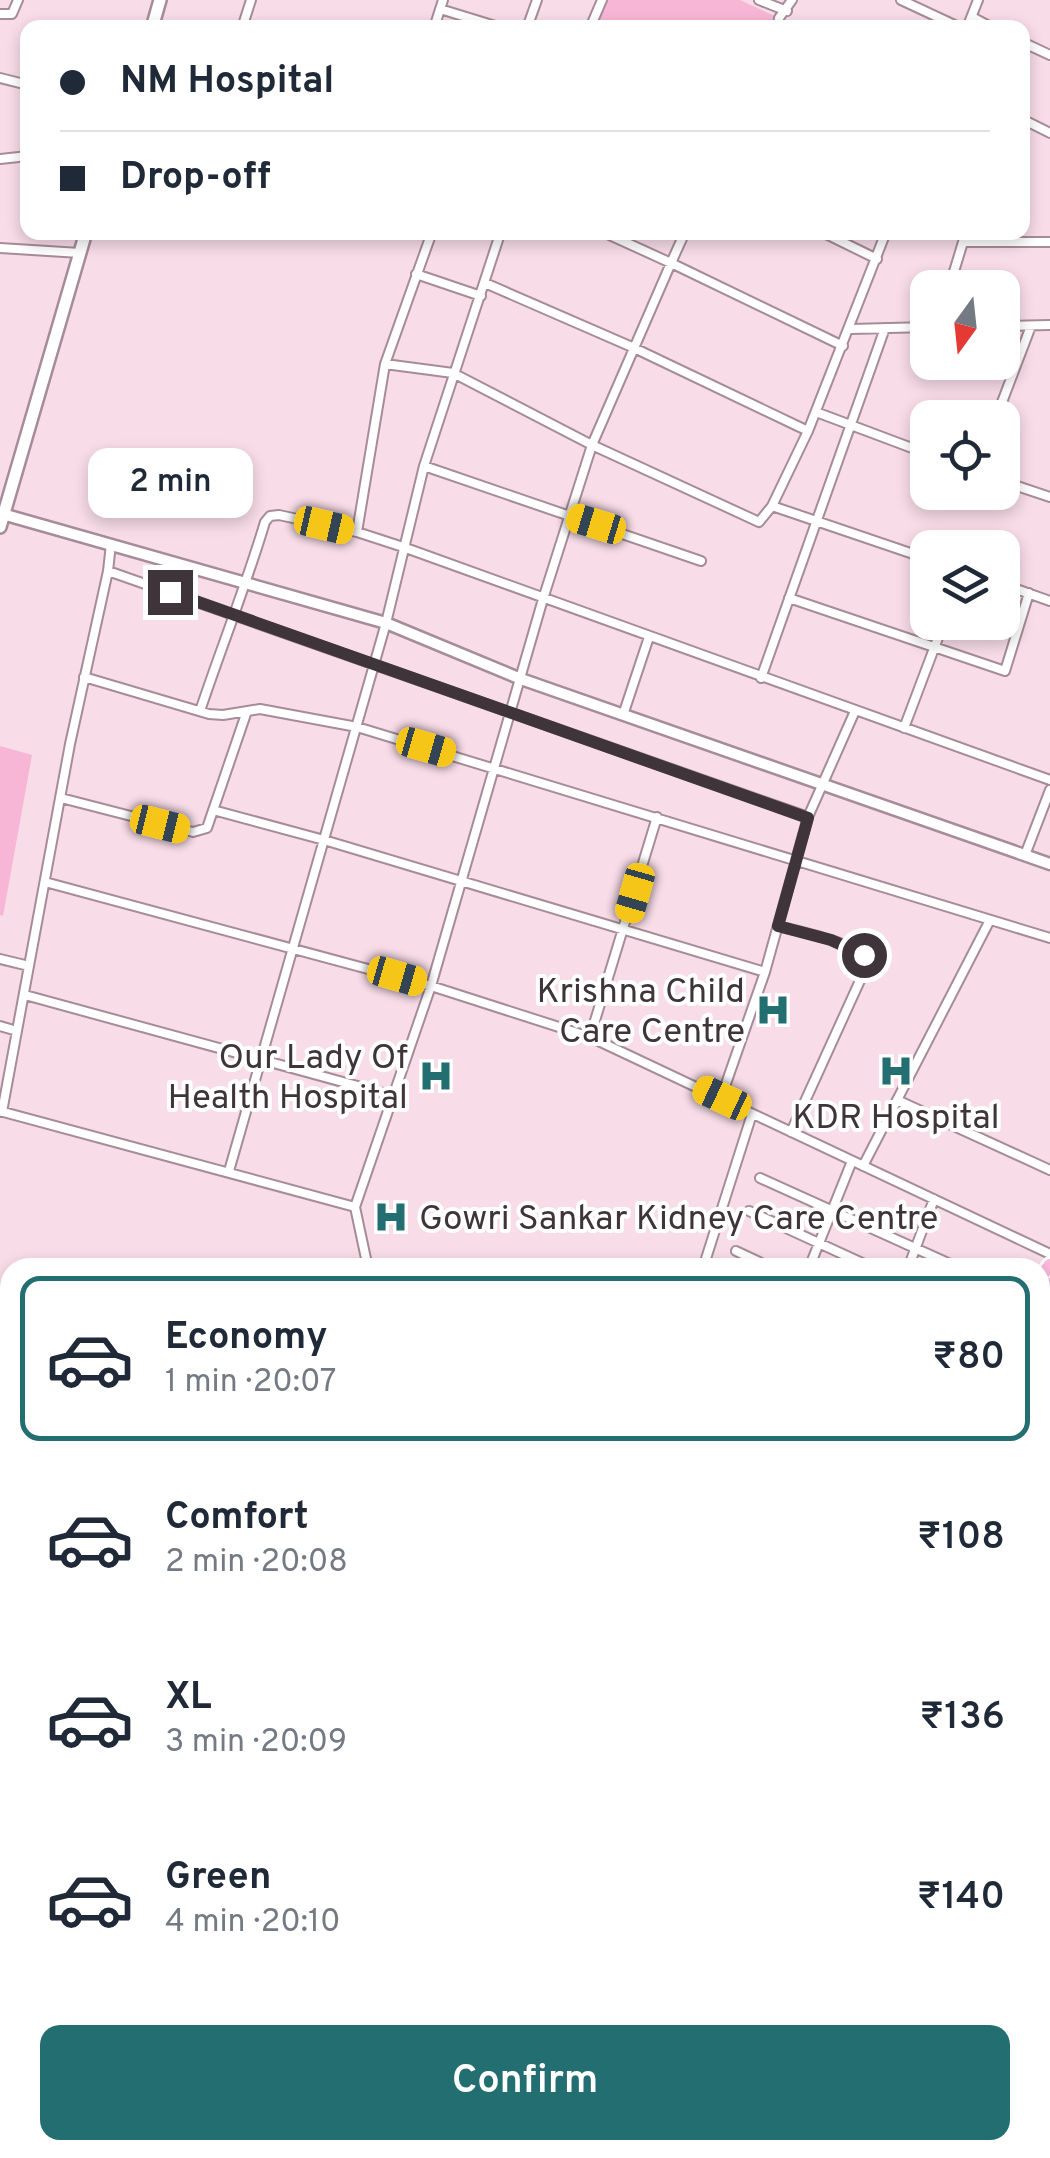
<!DOCTYPE html>
<meta charset="utf-8">
<style>
body{margin:0;font-family:Overpass,sans-serif;background:#f2f2f3;color:#1f2937;height:100vh;display:flex;flex-direction:column;font-size:38px;white-space:nowrap}
*{box-sizing:border-box;margin:0}
p{font-size:32px;color:#747a83}
.icon{flex:none;width:55px;height:55px;fill:none;stroke:currentColor;stroke-width:2;stroke-linecap:round;stroke-linejoin:round}
.map{position:relative;flex:1;overflow:hidden}
.details{position:absolute;left:0px;top:1258px;width:1050px;height:902px;display:flex;flex-direction:column;background:#fff;border-radius:30px 30px 0 0;box-shadow:0 5px 15px #0003}
.details>*{flex:none}
.hud{position:absolute;left:20px;top:20px;width:1010px;height:220px;border-radius:20px;box-shadow:0 5px 15px #0003;display:grid;align-content:center;height:220px;padding:0 40px;background:#fff}
.needle{width:65px;rotate:195deg}
.controls{position:absolute;left:910px;top:270px;display:grid;gap:20px}
.controls a{display:grid;place-items:center;width:110px;height:110px;border-radius:20px;background:#fff;box-shadow:0 5px 15px #0003;font-size:50px}
.end{position:absolute;width:45px;height:45px;margin:-22px;border:12px solid #3f3439;background:#fff;box-shadow:0 0 0 5px #fff}
.from{border-radius:50%}
.bubble{position:absolute;height:70px;border-radius:20px;background:#fff;box-shadow:0 5px 15px #0003;font-size:32px;font-weight:600;line-height:70px;text-align:center}
.car{position:absolute;width:30px;height:60px;margin:-30px -15px;border-radius:12px;box-shadow:0 0 8px 2px #0007;background:linear-gradient(#f5c518 24%,#345 0 40%,#f5c518 0 76%,#345 0 86%,#f5c518 0)}
.hud b{display:flex;align-items:center;gap:35px;height:95px;font-size:38px}
.hud b+b{border-top:2px solid #e0e1e3}
.hud i{width:25px;height:25px;background:#1f2937}
ul{padding:18px 0 0;list-style:none}
li{display:flex;align-items:center;gap:30px;height:165px;margin:0 20px 15px;padding:0 20px;border:5px solid transparent;border-radius:20px}
li div{flex:1}
li b{display:block;font-size:38px}
li em{font-style:normal;font-weight:600}
li.current{border-color:#226e71}
li>.icon{width:90px;height:90px;stroke-width:1.5}
.primary-button{display:flex;gap:20px;margin-top:auto;padding:20px 40px}
.primary-button a{flex:1;height:115px;border-radius:20px;background:#226e71;color:#fff;font-size:40px;font-weight:600;line-height:115px;text-align:center}
.map>svg:first-child{display:block}
</style>
<div class="map">
<svg width="1050" height="2158" viewBox="0 0 1050 2158">
<rect width="100%" height="100%" fill="#f8dce8"/>
<path fill="#f3cfdf" d="M0,1868L10,1872V2096L0,2093Z
M145,2150H835L836,2158H159Z"/>
<path fill="#f7b6d5" d="M607,0H740L779,18L775,28H594Z
M0,746L32,755L3,916L0,915Z"/>
<g fill="none" stroke-linecap="round" stroke-linejoin="round">
<g stroke="#a68c98" stroke-width="12">
<path id="minor" d="M759,0L787,11
M901,0L961,28
M440,9L502,28
M0,14H12L18,0
M972,17L993,28
M242,28L251,0
M434,28L443,0
M527,28L537,0
M590,28L602,0
M778,28L779,18L792,0
M967,28L978,0
M1022,42L1050,55
M0,78L28,85
M1022,119L1050,133
M0,159L28,156
M603,232L671,263L685,232
M822,232L877,259
M967,232L963,242H1050
M0,248L80,253
M416,274L481,296
M485,283L632,347L808,431
M949,288L963,242
M1002,326L1050,325
M851,329L928,327
M385,364L453,373L592,445L759,522L772,506L808,431L886,232
M816,412L928,454
M996,418L1031,326
M424,466L701,561
M1002,481L1050,497
M772,506L928,559
M357,532L385,364L432,232
M108,571L808,817
M1002,584L1050,601
M789,598L1005,671L1029,593
M84,677L209,714L223,715L260,709L357,727L1050,938
M761,678L885,328
M200,711C221,648 246,586 265,522L270,516L279,515L357,532L403,547L1050,780
M623,715L649,637
M904,728L944,622
M61,798L193,832L207,828L247,711
M213,810L324,840L765,972
M1025,855L1050,790
M45,882L431,986L590,1037L1050,1254
M778,926C800,932 859,942 868,963L791,1132
M0,959L29,966
M25,995L394,1096
M0,1026L17,1031
M590,1037L657,817
M721,1098L765,972L808,817L855,711
M897,1100L1050,1170
M0,1111L355,1207L368,1268
M2,1112L70,744L108,571L111,544
M863,1166L990,920
M229,1171L386,623L424,466L500,234
M760,1178L959,1268
M355,1207L431,986L543,599L592,445L671,263L843,346
M749,1211L873,1268
M736,1251L772,1268
M703,1268L752,1114
M809,1268L852,1161
M908,1268L934,1199
M0,1852L10,1854
M1040,2144L1050,2143
M379,2150L396,2158
M899,2158L978,2150"/>
</g>
<g stroke="#a68c98" stroke-width="15">
<path id="tertiary" d="M6,515L386,623L521,679L1050,864"/>
</g>
<g stroke="#a68c98" stroke-width="16">
<path id="secondary" d="M152,28L160,0
M0,527L86,232"/>
</g>
<g stroke="#fff" stroke-width="18">
<path id="primary" d="M1040,1278L1050,1265
M1040,1296L1050,1284
M1040,1335L1050,1329
M1040,1349L1050,1343
M0,1540L10,1538
M848,2150L849,2158"/>
</g>
<use href="#minor" stroke="#fff" stroke-width="8"/>
<use href="#tertiary" stroke="#fff" stroke-width="10"/>
<use href="#secondary" stroke="#fff" stroke-width="11"/>
<use href="#primary" stroke="#fbb8db" stroke-width="12"/>
<g stroke="#706168" stroke-width="6">
<path id="rail" d="M0,1974L10,1980
M0,2022L10,2028
M214,2150L227,2158
M257,2150L270,2158"/>
</g>
<use href="#rail" stroke="#fff" stroke-width="2.5" stroke-dasharray="8" stroke-linecap="butt"/>
</g>
<g fill="none" stroke-linecap="round" stroke-linejoin="round">
<path stroke="#3f3439" stroke-width="12" d="M170,592L808,818L778,926L831,940L864,955"/>
</g>
<defs>
<g id="hospital-bare" transform="scale(2.7)"><path d="M-5-5h3v3.5h4V-5h3V5h-3V1.5h-4V5h-3Z" fill="#226e71" stroke="#fff" stroke-width="2.5" paint-order="stroke"/></g>
</defs>
<g fill-rule="evenodd">
<use href="#hospital-bare" x="773" y="1010"/>
<use href="#hospital-bare" x="896" y="1071"/>
<use href="#hospital-bare" x="436" y="1076"/>
<use href="#hospital-bare" x="391" y="1217"/>
</g>
<g text-anchor="middle" stroke-width="8" stroke-linejoin="round" paint-order="stroke">
<g font-size="35" fill="#3f3439" stroke="#fff" text-anchor="end">
<text x="745" y="1002">Krishna Child<tspan x="745" dy="40">Care Centre</tspan></text>
<text x="408" y="1068">Our Lady Of<tspan x="408" dy="40">Health Hospital</tspan></text>
<text x="896" y="1128" text-anchor="middle">KDR Hospital</text>
<text x="419" y="1229" text-anchor="start">Gowri Sankar Kidney Care Centre</text>
</g>
</g>
</svg>
<div class="controls">
<a><svg class="needle" viewBox="-14 -14 28 28"><path d="M0-13l5 13h-10z" fill="#e53935"/><path d="M0 13l5-13h-10z" fill="#747a83"/></svg></a>
<a><svg class="icon" aria-label="locate" viewBox="0 0 24 24"><circle cx="12" cy="12" r="6"/><path d="M12 2v4M12 18v4M2 12h4M18 12h4"/></svg></a>
<a><svg class="icon" aria-label="layers" viewBox="0 0 24 24"><path d="M12 4l9 5-9 5-9-5zM3 14l9 5 9-5"/></svg></a>
</div>
<i class="end from" style="left:864px;top:955px"></i>
<i class="end" style="left:170px;top:592px"></i>
<div class="bubble" style="left:88px;top:448px;width:165px">2 min</div>
<i class="car" style="left:596px;top:524px;rotate:287deg"></i>
<i class="car" style="left:324px;top:525px;rotate:103deg"></i>
<i class="car" style="left:426px;top:747px;rotate:106deg"></i>
<i class="car" style="left:160px;top:824px;rotate:104deg"></i>
<i class="car" style="left:635px;top:893px;rotate:196deg"></i>
<i class="car" style="left:397px;top:976px;rotate:106deg"></i>
<i class="car" style="left:722px;top:1098px;rotate:295deg"></i>
<div class="hud">
<b><i class="from"></i>NM Hospital</b>
<b><i></i>Drop-off</b>
</div>
<section class="details">
<ul>
<li class="current"><svg class="icon" aria-label="car" viewBox="0 0 24 24"><path d="M5 17H2v-5l4-1 3-4h7l3 4 3 1v5h-3M9 17h6M6 11h13"/><circle cx="7" cy="17" r="2"/><circle cx="17" cy="17" r="2"/></svg><div><b>Economy</b><p>1 min · 20:07</p></div><em>₹80</em></li>
<li><svg class="icon" aria-label="car" viewBox="0 0 24 24"><path d="M5 17H2v-5l4-1 3-4h7l3 4 3 1v5h-3M9 17h6M6 11h13"/><circle cx="7" cy="17" r="2"/><circle cx="17" cy="17" r="2"/></svg><div><b>Comfort</b><p>2 min · 20:08</p></div><em>₹108</em></li>
<li><svg class="icon" aria-label="car" viewBox="0 0 24 24"><path d="M5 17H2v-5l4-1 3-4h7l3 4 3 1v5h-3M9 17h6M6 11h13"/><circle cx="7" cy="17" r="2"/><circle cx="17" cy="17" r="2"/></svg><div><b>XL</b><p>3 min · 20:09</p></div><em>₹136</em></li>
<li><svg class="icon" aria-label="car" viewBox="0 0 24 24"><path d="M5 17H2v-5l4-1 3-4h7l3 4 3 1v5h-3M9 17h6M6 11h13"/><circle cx="7" cy="17" r="2"/><circle cx="17" cy="17" r="2"/></svg><div><b>Green</b><p>4 min · 20:10</p></div><em>₹140</em></li>
</ul>
<div class="primary-button"><a>Confirm</a></div>
</section>
</div>
